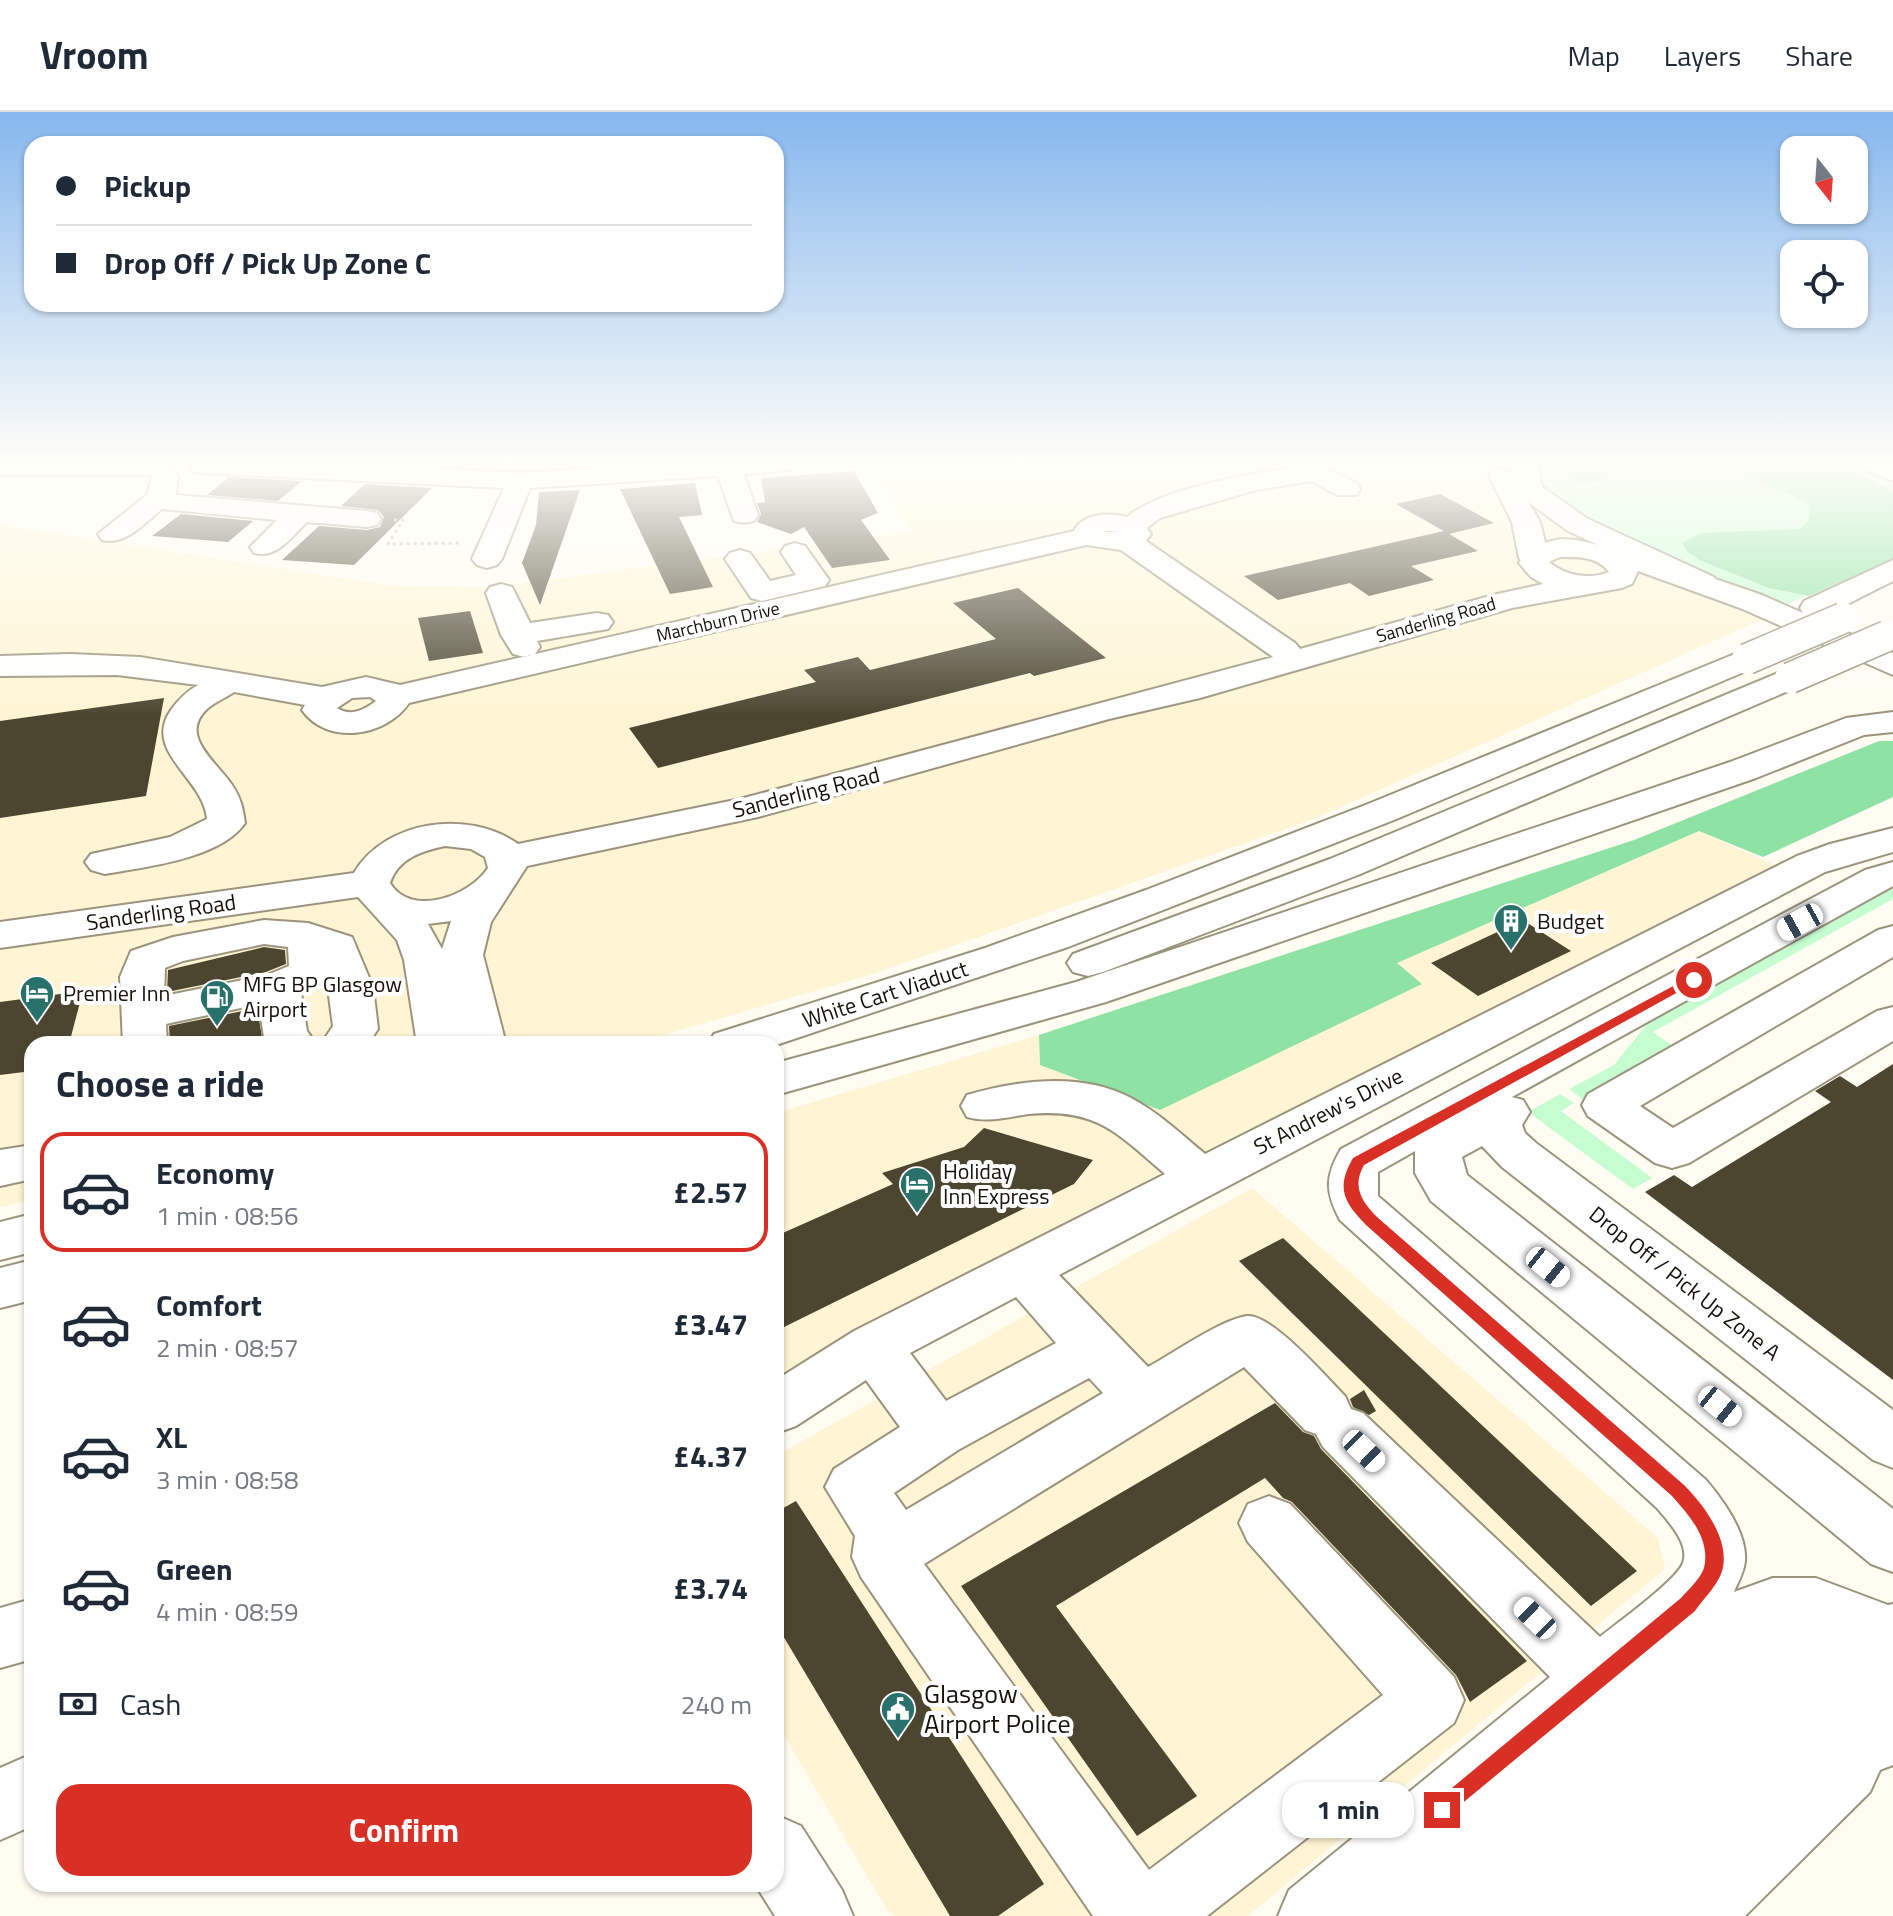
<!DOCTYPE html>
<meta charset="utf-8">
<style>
body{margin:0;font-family:"Titillium Web",sans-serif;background:#f6f6f7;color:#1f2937;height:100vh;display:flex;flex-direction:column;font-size:30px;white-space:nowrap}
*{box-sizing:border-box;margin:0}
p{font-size:26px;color:#747a83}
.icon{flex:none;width:44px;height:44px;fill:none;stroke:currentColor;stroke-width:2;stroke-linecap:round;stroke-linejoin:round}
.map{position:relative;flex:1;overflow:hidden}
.details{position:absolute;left:24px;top:924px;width:760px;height:856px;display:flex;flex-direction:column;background:#fff;border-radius:24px;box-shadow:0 2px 6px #0004}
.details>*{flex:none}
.guide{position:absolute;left:24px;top:24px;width:760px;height:176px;border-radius:24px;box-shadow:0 2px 6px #0004;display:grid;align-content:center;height:176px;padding:0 32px;background:#fff}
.needle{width:52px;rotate:163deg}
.fabs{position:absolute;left:1780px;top:24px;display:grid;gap:16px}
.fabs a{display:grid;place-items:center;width:88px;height:88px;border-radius:16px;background:#fff;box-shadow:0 2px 6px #0004;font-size:40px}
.end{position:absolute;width:36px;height:36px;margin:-18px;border:10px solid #d93025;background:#fff;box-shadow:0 0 0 4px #fff}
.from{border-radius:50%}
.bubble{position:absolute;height:56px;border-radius:24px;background:#fff;box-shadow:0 2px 6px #0004;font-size:26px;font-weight:700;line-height:56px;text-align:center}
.car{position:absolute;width:24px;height:48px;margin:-24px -12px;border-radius:10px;box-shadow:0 0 6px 2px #0007;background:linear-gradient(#fff 24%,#345 0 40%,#fff 0 76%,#345 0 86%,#fff 0)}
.guide b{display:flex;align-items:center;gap:28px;height:76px;font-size:30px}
.guide b+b{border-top:2px solid #e0e1e3}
.guide i{width:20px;height:20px;background:#1f2937}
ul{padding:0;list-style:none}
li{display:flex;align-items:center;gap:24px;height:120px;margin:0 16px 12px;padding:0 16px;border:4px solid transparent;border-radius:24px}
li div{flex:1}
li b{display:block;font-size:30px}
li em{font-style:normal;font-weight:700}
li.active{border-color:#d93025}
li>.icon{width:72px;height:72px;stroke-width:1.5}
h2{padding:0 32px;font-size:36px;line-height:96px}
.pay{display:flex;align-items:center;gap:20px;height:88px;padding:0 32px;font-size:30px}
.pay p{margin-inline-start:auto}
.button{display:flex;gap:16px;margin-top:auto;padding:16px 32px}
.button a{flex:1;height:92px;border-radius:24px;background:#d93025;color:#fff;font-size:32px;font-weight:700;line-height:92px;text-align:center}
header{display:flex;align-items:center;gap:48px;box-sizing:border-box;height:112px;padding:0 40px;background:#fff;border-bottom:2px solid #e0e1e3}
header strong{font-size:38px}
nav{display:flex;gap:44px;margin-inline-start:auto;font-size:28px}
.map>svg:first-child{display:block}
</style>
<header>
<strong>Vroom</strong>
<nav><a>Map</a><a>Layers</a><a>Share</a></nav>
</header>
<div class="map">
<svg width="1893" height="1804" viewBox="0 0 1893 1804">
<rect width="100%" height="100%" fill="#fffcf2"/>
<path fill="#fff5d4" d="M893,352H1482L1493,376L1781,499L1314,707L870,863L632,932H32V1088L0,1095V413L392,474L492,475L913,420L868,355Z
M1700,719L1781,756L776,1274V1001L1039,923L1040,953L1421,871L1396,851Z
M1252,1076L1658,1426L1665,1457L1248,1804H896L888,1799L776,1610V1344Z"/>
<path fill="#c5fdd1" d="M1536,352H1863L1893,368V447L1778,496L1623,430L1545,385Z
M1893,773V787L1653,920L1673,934L1582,987L1569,977L1614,953L1656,901Z
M1560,982L1574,991L1561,999L1652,1066L1633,1077L1528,1000Z"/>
<path fill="#8ee2a3" d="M1575,352H1627C1611,363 1584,383 1568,363L1570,355Z
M1717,352H1834L1861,361L1893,381V447L1809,484L1769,476L1699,448L1688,440L1682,431L1701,421L1799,417C1809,412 1811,404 1808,393C1791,380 1773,377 1754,368C1741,362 1732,355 1717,352Z
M1879,629H1893V685L1763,745L1699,719L1397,851L1422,872L1160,998L1040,953L1039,923L1634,728Z"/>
<path fill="#4c4631" d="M854,359L878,401L861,408L890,448L832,456L804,415L791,422L757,410L761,402L757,391L765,390L761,366Z
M229,365L302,369L278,389L207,383Z
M695,371L702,403L679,405L713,475L670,482L620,377Z
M365,372L432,376L354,453L282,448L319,414L367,418L380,415L384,405L378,398L341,394Z
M580,378L540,493L522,451L536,413L539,380Z
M1440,382L1494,411L1449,422L1396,392Z
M181,402L253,409L228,430L152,424Z
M1444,419L1478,439L1411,454L1434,468L1369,484L1350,471L1278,488L1244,464Z
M1018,476L1106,546L1034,564L1030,561L658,656L629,616L816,570L804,558L858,545L870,558L996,527L953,491Z
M470,499L483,541L429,549L418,506Z
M164,586L146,684L0,706V609Z
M1523,808L1571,839L1478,884L1431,851Z
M264,835L285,838L286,852L266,860L167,880L168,858Z
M83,879L69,932H32V959L0,963V890Z
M257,896L263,930L170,932L169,914Z
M1893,952V1268L1645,1080L1674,1063L1692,1075L1831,990L1815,979L1840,964L1857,975Z
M984,1016L1093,1048L1074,1072L776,1219V1124L893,1072L882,1061L964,1035Z
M1283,1126L1637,1459L1591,1494L1239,1149Z
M1364,1278L1376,1299L1369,1303L1353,1295L1350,1287Z
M1275,1291L1303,1320L1314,1324L1321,1337L1527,1549L1470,1590L1456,1563L1292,1390L1283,1386L1265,1366L1056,1494L1197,1684L1137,1724L961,1474Z
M796,1389L1044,1772L998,1804H950L776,1512V1400Z"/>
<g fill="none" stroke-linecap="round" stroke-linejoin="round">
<g stroke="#9b937c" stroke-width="4">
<path id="minor" d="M0,352H160L163,357L174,358L178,364L176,383L367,399L377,401L381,407L377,413L367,415L307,410C291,425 277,447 254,441L250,435L277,408L162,397C145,411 125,434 102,428L98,422L147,383L152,363H0Z
M189,352H357L520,361L664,352H795L791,358L744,362L758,403L754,409L744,411L734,409L718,364L530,376L502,447L497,453L487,456L477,453L472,447L504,376L201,361L192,359Z
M1315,352L1357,371L1360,377L1357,383H1337L1311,369L1256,378L1160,406L1147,416L1151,422L1146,429L1295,531L1300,537L1497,482L1543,472L1531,465L1519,451L1529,435L1560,427L1577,428L1651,445L1762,483L1893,541V563L1740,496L1638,459L1632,472L1622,476L1512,496L1200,586L1109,607L758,705L527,754L491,810L483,843L506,932H417L404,848L397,828L358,785L0,836V810L354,761C385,708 469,697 518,732L740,687L1273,545L1121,438L1086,433L409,591C386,625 327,634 302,598L305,593L234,580C225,586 215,590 207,597C177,625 220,652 234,676C241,687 243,697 245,711C220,747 145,755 105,762L91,758L85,750L91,742L170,725L207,707C204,666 142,640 171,598C179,587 186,580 198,573L117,563L0,564V544L70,542L140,545L322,575L366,565L400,573L1074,419C1082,401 1110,400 1127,405C1166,373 1264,360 1315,352ZM1109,419L1120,420H1103ZM1560,445C1578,445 1597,444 1609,460C1589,468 1566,464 1549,450ZM370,585L376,589C364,598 351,605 337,596L352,586ZM445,734L471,737L485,745L488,756C470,784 411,806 390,771C398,747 421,739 445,734ZM451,809L442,837L428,812Z
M795,431L805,434L829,468L825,474L762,489L751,486L725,447L730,441L740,438L750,441L770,469L796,463L781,440L785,434Z
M501,472L512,475L530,511L597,501L608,503L613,510L608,517L537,529L540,535L535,542L524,545L513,542L501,523L486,481L490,475Z
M1893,716V740L1825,760L1059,1163L1148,1255C1172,1242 1222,1207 1247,1204C1271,1201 1327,1266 1345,1284L1351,1297L1363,1301L1600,1525C1617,1511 1676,1469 1683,1451C1690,1432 1668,1409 1657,1396L1340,1108C1325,1080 1325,1064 1341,1037L1865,758L1893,750V774L1512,985L1523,988L1530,1000L1522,1013L1525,1021L1536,1031L1893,1298V1356L1873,1348L1502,1055L1482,1034L1462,1045L1467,1063L1893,1397V1460L1871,1452L1431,1089L1415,1061V1039L1378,1060V1084L1706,1368C1723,1388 1747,1421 1745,1449C1744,1460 1738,1470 1734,1480L1773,1466H1816L1888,1493L1893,1492V1653L1880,1658L1870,1680L1745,1804H1278L1289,1778L1550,1565L1323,1335L1316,1322L1305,1318L1244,1255L924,1452L1149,1758L1383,1583L1248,1430L1239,1411L1248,1392L1269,1384L1290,1392L1454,1565L1464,1588L1454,1611L1207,1804H1093L861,1465L852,1445L855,1424L825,1375L834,1357L900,1315L866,1268L796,1314L776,1321V1268L854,1219L1165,1062C1117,1021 1097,996 1029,1002C1007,1005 989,1011 967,1005L961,994L967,983C1019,968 1082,960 1131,986C1158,1000 1182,1023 1205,1042L1797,744L1830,732ZM1016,1185L1056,1231L946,1289L910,1241ZM1089,1266L1103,1281L906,1398L894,1381L958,1338Z
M264,808L308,811L352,825L373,875L378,917L368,932H321L333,914L327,869L301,881L307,919L316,932H268L264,925L259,892L166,912L167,932H123L120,865L131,839L173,825ZM264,832L288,835L289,854L267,863L164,884L165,856L183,849Z
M1893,814V845L1640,994L1673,1016L1877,899L1893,895V929L1689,1051L1672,1056L1655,1051L1588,1004L1582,993L1588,982L1878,818Z
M32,1033V1067L0,1074V1038Z
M32,1487V1547L0,1556V1496Z
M32,1642V1714L0,1728V1656Z
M776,1703L801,1714L842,1778L853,1804H775L755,1772H776Z"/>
</g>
<g stroke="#9b937c" stroke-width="4">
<path id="highway" d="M1512,352H1538L1542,375L1588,407L1714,465L1718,471L1714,477L1703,480L1692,477L1568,419L1528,390L1540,410L1549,446L1544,452L1534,455L1524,452L1519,446L1512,410L1489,364L1493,358L1502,356L1513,361Z
M1861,352H1893V369L1865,358Z
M1893,448V469L1826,503L1815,505L1804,503L1800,496L1804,489Z
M1747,537L1758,540L1763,547L1758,554L1394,708L1068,835L776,933L708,932L714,922L985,836L1146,778L1368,692Z
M1790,556L1802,559L1807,566L1802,573L1358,763L1103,860L1088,864L1073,860L1067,851L1073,842L1330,747Z
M1893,600V620L1864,623L1756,666L1106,890L776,983V951L1076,870L1730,650L1846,606Z
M32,1102V1140L0,1148V1110Z
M32,1148V1188L0,1196V1156Z"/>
</g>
<path stroke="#b5b2a9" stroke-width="3" stroke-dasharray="3 4" stroke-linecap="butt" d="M394,408H403L388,432L461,431"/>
<use href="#minor" fill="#fff" fill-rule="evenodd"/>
<use href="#highway" fill="#fff" fill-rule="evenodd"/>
<g stroke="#9b937c" stroke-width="33" stroke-linecap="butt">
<path id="highway-bridge" d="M1747,547L1843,506
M1790,566L1887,524"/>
</g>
<use href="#highway-bridge" stroke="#fff" stroke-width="30"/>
</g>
<linearGradient id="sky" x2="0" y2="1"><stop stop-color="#86b7ee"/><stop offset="0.58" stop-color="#fffef9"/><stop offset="1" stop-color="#fffef9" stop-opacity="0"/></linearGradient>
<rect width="1893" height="604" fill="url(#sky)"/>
<path fill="#d93025" d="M1690,865L1700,868L1364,1053C1352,1074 1361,1089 1377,1105L1684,1373C1704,1393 1733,1431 1721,1462C1716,1475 1703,1487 1695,1499L1442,1708L1435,1705L1432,1698L1435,1690L1681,1486C1688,1478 1701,1466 1704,1456C1711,1427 1689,1403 1672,1384L1366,1113C1343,1089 1336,1076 1353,1046Z"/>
<defs>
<g id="building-pin" transform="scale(1.8)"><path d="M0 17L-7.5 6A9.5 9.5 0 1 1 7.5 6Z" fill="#29716b" stroke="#fff"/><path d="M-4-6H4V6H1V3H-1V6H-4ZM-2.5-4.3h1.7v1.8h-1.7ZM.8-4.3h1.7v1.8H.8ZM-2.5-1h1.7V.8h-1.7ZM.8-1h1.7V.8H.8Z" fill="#fff"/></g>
<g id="hotel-pin" transform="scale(1.8)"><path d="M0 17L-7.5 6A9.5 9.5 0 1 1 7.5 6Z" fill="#29716b" stroke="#fff"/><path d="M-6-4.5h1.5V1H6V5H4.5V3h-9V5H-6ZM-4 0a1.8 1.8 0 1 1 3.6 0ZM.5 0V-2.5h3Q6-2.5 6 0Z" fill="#fff"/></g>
<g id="fuel-pin" transform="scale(1.8)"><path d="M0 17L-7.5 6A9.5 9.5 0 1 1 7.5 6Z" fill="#29716b" stroke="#fff"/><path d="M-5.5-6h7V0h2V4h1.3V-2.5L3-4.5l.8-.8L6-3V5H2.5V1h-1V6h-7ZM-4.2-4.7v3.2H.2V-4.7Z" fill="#fff"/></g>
<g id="civic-pin" transform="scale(1.8)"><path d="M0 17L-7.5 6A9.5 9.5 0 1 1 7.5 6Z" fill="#29716b" stroke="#fff"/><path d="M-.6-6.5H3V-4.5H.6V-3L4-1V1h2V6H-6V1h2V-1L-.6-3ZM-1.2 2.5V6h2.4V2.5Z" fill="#fff"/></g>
</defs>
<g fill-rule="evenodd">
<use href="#building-pin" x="1511" y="809"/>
<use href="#hotel-pin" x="37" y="881"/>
<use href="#fuel-pin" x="217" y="885"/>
<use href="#hotel-pin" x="917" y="1072"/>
<use href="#civic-pin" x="898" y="1597"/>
</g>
<g text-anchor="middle" stroke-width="8" stroke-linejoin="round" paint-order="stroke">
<g font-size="18" fill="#151209" stroke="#fff">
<text transform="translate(1436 508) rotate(-16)" y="6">Sanderling Road</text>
<text transform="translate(718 510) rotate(-13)" y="6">Marchburn Drive</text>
</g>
<g font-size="22" fill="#151209" stroke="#fff">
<text transform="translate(806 680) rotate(-14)" y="8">Sanderling Road</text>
<text transform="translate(161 800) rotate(-8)" y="8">Sanderling Road</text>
<text transform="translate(885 882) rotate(-18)" y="8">White Cart Viaduct</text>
<text transform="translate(1328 999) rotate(-27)" y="8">St Andrew's Drive</text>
<text transform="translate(1685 1171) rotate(38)" y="8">Drop Off / Pick Up Zone A</text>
</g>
<g font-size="22" fill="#151209" stroke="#fff" text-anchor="start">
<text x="1537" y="817">Budget</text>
<text x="243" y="880">MFG BP Glasgow<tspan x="243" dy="25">Airport</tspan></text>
<text x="63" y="889">Premier Inn</text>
<text x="943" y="1067">Holiday<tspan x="943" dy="25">Inn Express</tspan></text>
</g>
<g font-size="26" fill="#151209" stroke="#fff" text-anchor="start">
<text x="924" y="1591">Glasgow<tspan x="924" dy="30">Airport Police</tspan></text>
</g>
</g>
</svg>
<div class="fabs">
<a><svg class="needle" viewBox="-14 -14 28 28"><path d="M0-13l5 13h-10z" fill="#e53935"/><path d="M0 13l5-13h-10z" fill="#747a83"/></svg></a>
<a><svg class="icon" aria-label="locate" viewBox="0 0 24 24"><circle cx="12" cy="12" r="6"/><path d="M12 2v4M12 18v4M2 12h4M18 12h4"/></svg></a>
</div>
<i class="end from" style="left:1694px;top:868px"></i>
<i class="end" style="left:1442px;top:1698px"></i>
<div class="bubble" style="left:1282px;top:1670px;width:132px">1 min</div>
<i class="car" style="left:1800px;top:810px;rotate:241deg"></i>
<i class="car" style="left:1548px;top:1155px;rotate:129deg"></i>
<i class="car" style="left:1720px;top:1294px;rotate:129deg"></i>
<i class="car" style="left:1364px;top:1339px;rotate:134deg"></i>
<i class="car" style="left:1535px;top:1506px;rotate:314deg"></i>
<div class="guide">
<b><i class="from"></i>Pickup</b>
<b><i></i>Drop Off / Pick Up Zone C</b>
</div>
<section class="details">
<h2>Choose a ride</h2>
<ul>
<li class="active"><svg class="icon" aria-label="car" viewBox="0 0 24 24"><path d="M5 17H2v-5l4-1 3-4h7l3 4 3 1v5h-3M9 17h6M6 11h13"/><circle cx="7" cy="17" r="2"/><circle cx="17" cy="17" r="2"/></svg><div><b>Economy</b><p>1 min · 08:56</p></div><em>£2.57</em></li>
<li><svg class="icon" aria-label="car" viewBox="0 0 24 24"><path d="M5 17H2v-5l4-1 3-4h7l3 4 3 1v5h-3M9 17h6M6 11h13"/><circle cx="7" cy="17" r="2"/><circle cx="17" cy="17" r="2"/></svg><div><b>Comfort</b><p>2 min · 08:57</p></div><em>£3.47</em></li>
<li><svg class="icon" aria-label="car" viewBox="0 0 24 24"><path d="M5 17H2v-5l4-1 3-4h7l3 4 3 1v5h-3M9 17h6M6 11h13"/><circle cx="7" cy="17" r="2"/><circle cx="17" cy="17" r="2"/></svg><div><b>XL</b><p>3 min · 08:58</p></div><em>£4.37</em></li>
<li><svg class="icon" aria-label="car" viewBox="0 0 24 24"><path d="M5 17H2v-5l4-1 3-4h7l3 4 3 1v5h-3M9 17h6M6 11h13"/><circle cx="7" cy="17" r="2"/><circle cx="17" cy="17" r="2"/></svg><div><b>Green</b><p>4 min · 08:59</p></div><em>£3.74</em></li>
</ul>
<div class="pay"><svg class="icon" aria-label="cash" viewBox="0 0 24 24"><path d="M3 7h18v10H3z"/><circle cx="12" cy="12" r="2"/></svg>Cash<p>240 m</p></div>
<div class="button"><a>Confirm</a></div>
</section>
</div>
